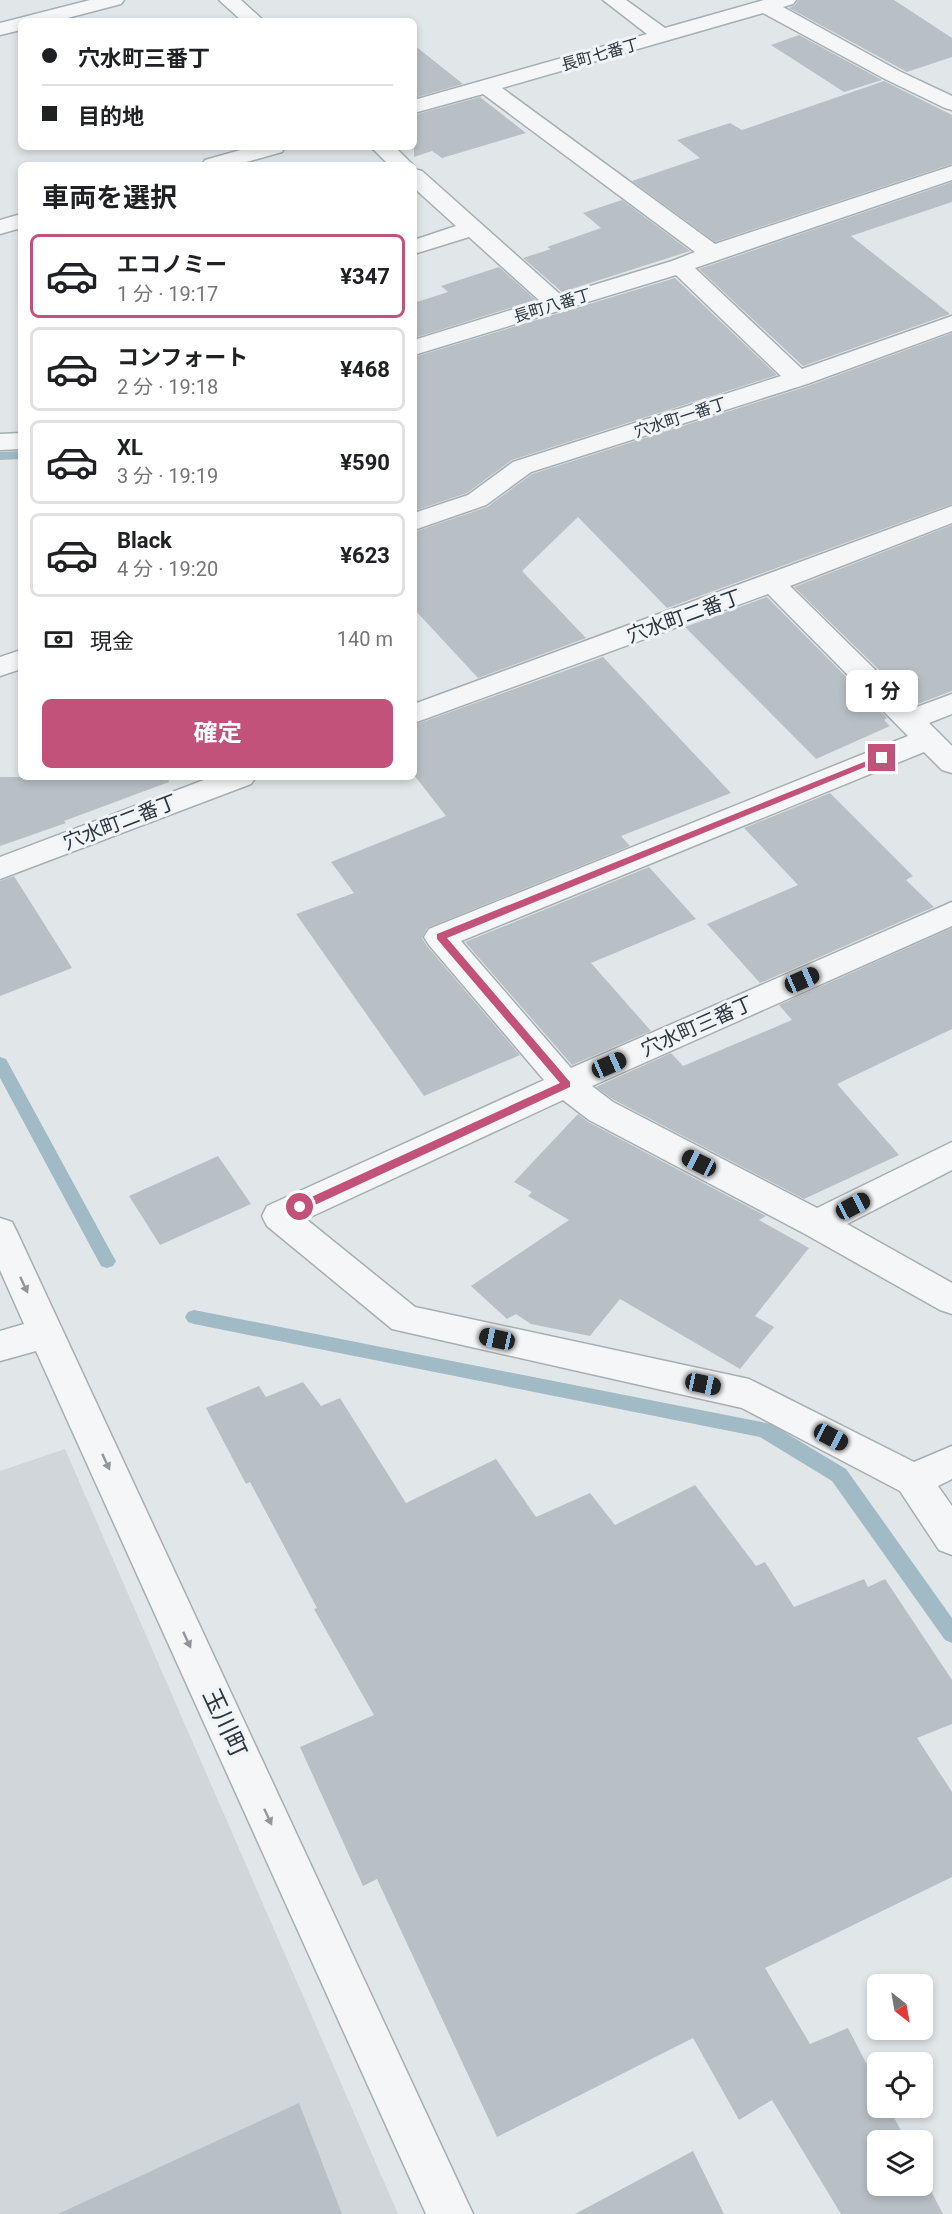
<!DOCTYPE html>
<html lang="ja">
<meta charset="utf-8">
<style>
body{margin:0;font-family:Roboto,"Noto Sans JP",sans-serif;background:#f2f2f2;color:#202124;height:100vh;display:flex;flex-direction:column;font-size:22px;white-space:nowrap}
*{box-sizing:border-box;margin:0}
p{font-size:20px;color:#757577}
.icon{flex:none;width:33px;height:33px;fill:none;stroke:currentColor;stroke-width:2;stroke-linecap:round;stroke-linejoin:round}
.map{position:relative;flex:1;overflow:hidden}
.drawer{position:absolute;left:18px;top:162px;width:399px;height:618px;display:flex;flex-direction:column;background:#fff;border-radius:9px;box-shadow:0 3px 9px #0003}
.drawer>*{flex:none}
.top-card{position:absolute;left:18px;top:18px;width:399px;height:132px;border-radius:9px;box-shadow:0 3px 9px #0003;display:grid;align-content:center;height:132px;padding:0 24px;background:#fff}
.needle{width:39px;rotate:149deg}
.tools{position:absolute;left:867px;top:1974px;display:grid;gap:12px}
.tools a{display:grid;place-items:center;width:66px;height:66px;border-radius:9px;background:#fff;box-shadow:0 3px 9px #0003;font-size:30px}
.end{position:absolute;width:27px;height:27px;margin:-14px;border:8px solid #c3527b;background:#fff;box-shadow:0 0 0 3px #fff}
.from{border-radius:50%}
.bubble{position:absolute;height:42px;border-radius:9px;background:#fff;box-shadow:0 3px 9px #0003;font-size:20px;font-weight:700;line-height:42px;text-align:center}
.car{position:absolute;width:18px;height:36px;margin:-18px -9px;border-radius:8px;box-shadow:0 0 4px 2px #0007;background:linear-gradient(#222 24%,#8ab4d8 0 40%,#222 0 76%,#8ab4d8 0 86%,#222 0)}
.top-card b{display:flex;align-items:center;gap:21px;height:57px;font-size:22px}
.top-card b+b{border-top:2px solid #e0e0e0}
.top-card i{width:15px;height:15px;background:#202124}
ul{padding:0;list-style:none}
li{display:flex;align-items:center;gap:18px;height:84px;margin:0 12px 9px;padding:0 12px;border:3px solid #e0e0e0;border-radius:9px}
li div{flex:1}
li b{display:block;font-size:22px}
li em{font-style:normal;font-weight:700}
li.active{border-color:#c3527b}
li>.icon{width:54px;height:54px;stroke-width:1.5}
h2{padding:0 24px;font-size:27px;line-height:72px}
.pay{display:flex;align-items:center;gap:15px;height:66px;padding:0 24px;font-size:22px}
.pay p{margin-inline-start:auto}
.primary-button{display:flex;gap:12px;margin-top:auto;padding:12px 24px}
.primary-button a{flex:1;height:69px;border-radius:9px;background:#c3527b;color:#fff;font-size:24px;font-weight:700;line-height:69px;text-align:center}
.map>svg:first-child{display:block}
</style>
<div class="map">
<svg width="952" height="2214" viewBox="0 0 952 2214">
<rect width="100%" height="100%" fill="#e1e6e9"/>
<path fill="#d0d6da" d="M65,1449L398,2214H0V1471Z"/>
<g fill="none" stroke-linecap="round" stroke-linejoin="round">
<path fill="#a0bac6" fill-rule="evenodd" d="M21,451V459L0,460V452Z
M0,1057L6,1059L113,1256L116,1261L113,1266L107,1268L101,1266L0,1078Z
M194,1310L771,1424L846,1469L952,1618V1643L945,1640L832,1481L760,1437L194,1324L188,1322L185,1317L188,1312Z"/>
</g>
<path fill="#b9c0c5" d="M798,0H894L952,38V57L907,72L789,8L795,5Z
M799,35L882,80L844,92L771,45Z
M414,45L463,84L414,98Z
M884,81L952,115V164L715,242L632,181L700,158L677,140L730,123L742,130Z
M480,97L526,133L442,158L432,151L414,157V115Z
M952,182V202L851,236L950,314L803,366L699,269Z
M622,200L690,251L562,292L523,258L551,249L547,247L601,228L583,213Z
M499,267L536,300L414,338V303L448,292L441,286Z
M675,278L777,375L512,460L467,493L414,511V357Z
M952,333V504L667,608L578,517L522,571L586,638L478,678L414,609V532L487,507L532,474L808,386Z
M952,525V691L915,705L794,587Z
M767,597L887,718L884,720L890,726L816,759L685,627Z
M603,657L731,793L621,836L630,846L427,928L422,938L427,946L520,1055L424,1096L296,914L354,893L331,862L446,816L414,775V725Z
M0,777H168L169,782L64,821L66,823L0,846Z
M830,793L913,876L906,880L934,907L760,983L707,924L798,885L744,828Z
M649,867L696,919L591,963L651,1031L572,1065L465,942Z
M14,876L72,968L0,996V881Z
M952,928V1029L837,1084L899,1155L804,1199L614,1100L596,1087L671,1053L683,1066L792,1020L779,1005Z
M578,1114L588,1122L766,1216L759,1220L809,1248L755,1316L774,1327L740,1369L620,1299L590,1336L531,1324L516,1314L507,1319L471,1286L569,1220L528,1196L532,1192L514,1182Z
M218,1156L251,1204L160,1245L129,1196Z
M303,1382L321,1406L340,1398L406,1503L496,1459L536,1517L590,1493L615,1525L695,1485L756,1566L765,1562L794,1607L864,1579L868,1587L885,1579L952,1680V1724L917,1738L952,1792V1877L765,1968L810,2044L848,2028L878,2086V2108H889L906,2140H878V2186H922V2174L943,2214H841L772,2100L739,2120L693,2038L497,2137L377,1879L363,1886L300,1747L374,1715L314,1609L317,1608L250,1482L246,1484L206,1408L259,1386L266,1397Z
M299,2103L342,2214H58Z
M693,2151L724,2214H575Z"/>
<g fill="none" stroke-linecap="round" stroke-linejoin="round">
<g stroke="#a7aeb3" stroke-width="3">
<path id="minor" d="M90,0H124L121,4L56,21H21V30L0,35V23Z
M219,0H241L264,21H242Z
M603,0H626L665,28L764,0H796L793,4L783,7L899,71L952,96V110L945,108L885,79L763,13L502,88L715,244L952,166V180L695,268L802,369L952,316V331L807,384L531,472L486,505L414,530V513L468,495L513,462L781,376L676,275L414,355V340L540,301L469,237L414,254V240L456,226L414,188V169L422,171L561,295L672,261L695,252L483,94L414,113V100L647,34Z
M251,147H285L282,152L236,165H202L205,160Z
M371,147H395L413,165H389Z
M21,214V228L0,234V220Z
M21,433V449L0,450V434Z
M952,506V523L790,586L914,708L952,694V714L929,723L952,746V773L942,770L924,752L461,941L571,1068L952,902V926L592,1086L613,1102L817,1208L952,1142V1170L847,1224L952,1283V1314L940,1310L805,1234L589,1120L563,1100L306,1219L415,1307L749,1379L914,1462L952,1446V1479L938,1486L952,1506V1555L939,1550L900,1491L742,1408L392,1329L267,1226L262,1216L267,1206L544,1080L429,945L424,937L429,929L908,736L768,594L414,723V704Z
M21,650V669L0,676V657Z
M212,777H256L251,784L0,879V857Z
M0,1218L12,1222L17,1232L473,2214H426L36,1351L0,1361V1331L24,1324L0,1270Z"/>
</g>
<use href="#minor" fill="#f4f6f7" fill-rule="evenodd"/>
</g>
<defs><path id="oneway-solid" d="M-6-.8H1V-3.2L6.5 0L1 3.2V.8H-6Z" transform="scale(1.5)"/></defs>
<g fill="#90969b">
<use href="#oneway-solid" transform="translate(24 1285) rotate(65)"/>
<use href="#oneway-solid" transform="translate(106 1462) rotate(65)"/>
<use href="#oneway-solid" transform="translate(187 1640) rotate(65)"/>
<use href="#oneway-solid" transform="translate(268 1817) rotate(65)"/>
</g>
<path fill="#c3527b" d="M879,756L887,758L447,938L570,1082V1087L304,1210H296V1204L560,1083L437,939V934Z"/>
<g text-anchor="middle" stroke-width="6" stroke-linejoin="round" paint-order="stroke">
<g font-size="16" fill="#2b373f" stroke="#f1f4f6">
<text transform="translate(600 54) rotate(-16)" y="6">長町七番丁</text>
<text transform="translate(552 305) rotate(-17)" y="6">長町八番丁</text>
<text transform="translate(680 417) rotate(-18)" y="6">穴水町一番丁</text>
</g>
<g font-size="20" fill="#2b373f" stroke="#f1f4f6">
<text transform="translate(684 616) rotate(-20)" y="7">穴水町二番丁</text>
<text transform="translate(120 822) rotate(-21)" y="7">穴水町二番丁</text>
<text transform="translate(697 1026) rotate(-24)" y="7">穴水町三番丁</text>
</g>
<g font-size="24" fill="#2b373f" stroke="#f1f4f6">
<text transform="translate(225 1723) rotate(65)" y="8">玉川町</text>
</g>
</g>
</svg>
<div class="tools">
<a><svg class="needle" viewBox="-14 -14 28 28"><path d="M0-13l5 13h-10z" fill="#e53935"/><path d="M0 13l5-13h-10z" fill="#757577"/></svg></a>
<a><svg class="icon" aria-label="locate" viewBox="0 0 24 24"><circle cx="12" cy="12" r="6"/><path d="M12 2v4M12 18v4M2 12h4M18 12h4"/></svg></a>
<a><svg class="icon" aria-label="layers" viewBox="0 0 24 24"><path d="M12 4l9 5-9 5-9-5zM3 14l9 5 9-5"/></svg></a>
</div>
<i class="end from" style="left:300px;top:1207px"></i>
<i class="end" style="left:882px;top:758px"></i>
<div class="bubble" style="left:846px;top:670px;width:72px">1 分</div>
<i class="car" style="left:802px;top:980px;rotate:66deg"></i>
<i class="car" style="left:609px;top:1065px;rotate:66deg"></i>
<i class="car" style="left:699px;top:1163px;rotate:297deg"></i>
<i class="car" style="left:853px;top:1206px;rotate:62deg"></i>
<i class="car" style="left:497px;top:1339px;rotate:282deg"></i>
<i class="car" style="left:703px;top:1384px;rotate:102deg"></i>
<i class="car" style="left:831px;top:1437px;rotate:118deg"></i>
<div class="top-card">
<b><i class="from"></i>穴水町三番丁</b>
<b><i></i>目的地</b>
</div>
<section class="drawer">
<h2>車両を選択</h2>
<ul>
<li class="active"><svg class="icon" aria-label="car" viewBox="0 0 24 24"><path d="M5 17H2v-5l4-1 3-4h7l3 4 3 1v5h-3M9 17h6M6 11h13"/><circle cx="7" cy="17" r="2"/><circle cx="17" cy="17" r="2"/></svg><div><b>エコノミー</b><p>1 分 · 19:17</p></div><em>¥347</em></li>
<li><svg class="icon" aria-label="car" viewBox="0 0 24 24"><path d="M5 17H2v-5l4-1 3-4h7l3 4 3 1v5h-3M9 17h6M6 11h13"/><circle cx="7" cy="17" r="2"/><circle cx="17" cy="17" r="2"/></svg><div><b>コンフォート</b><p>2 分 · 19:18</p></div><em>¥468</em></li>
<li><svg class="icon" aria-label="car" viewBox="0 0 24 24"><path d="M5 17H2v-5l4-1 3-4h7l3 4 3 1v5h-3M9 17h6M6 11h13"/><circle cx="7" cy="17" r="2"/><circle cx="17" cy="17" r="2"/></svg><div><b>XL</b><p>3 分 · 19:19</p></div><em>¥590</em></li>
<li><svg class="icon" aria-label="car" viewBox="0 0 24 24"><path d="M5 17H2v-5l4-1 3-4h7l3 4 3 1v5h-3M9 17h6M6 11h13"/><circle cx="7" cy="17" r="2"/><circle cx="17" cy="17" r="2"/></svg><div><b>Black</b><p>4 分 · 19:20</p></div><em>¥623</em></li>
</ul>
<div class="pay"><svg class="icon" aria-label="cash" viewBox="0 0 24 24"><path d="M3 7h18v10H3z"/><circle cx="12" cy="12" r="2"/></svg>現金<p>140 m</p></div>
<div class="primary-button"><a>確定</a></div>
</section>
</div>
